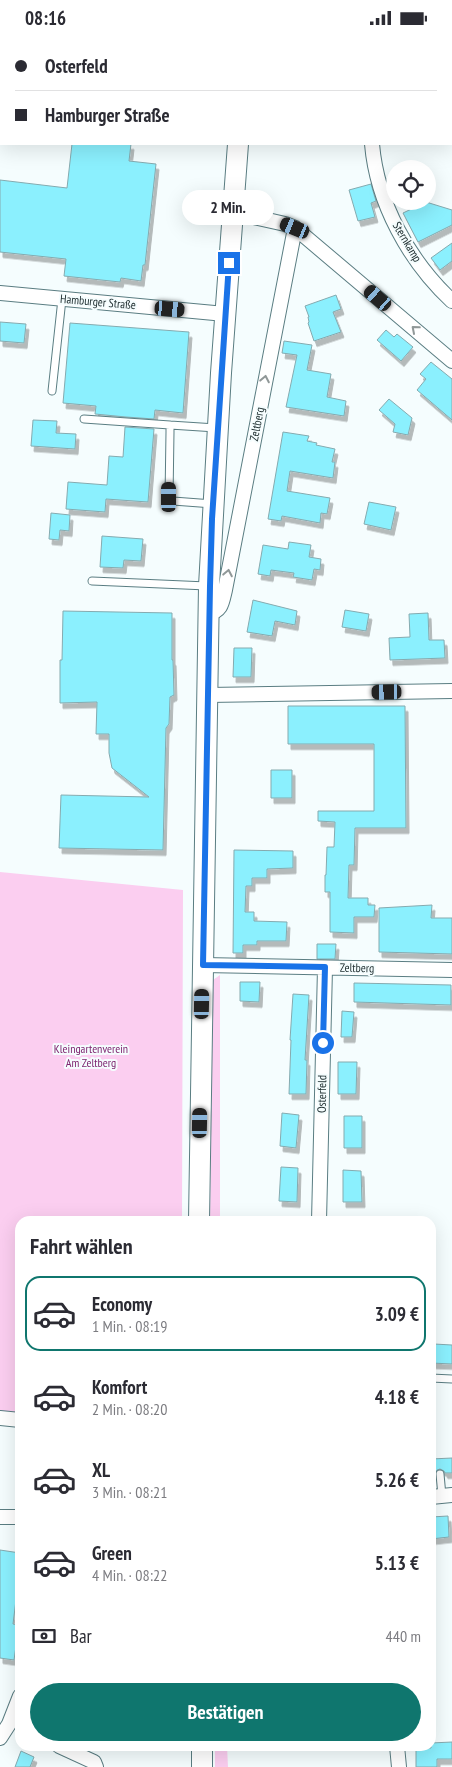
<!DOCTYPE html>
<html lang="de">
<meta charset="utf-8">
<style>
body{margin:0;font-family:"PT Sans Narrow",sans-serif;background:#f2f2f3;color:#2b2b33;height:100vh;display:flex;flex-direction:column;font-size:19px;white-space:nowrap}
*{box-sizing:border-box;margin:0}
p{font-size:16px;color:#7c7c81}
.icon{flex:none;width:28px;height:28px;fill:none;stroke:currentColor;stroke-width:2;stroke-linecap:round;stroke-linejoin:round}
.map{position:relative;flex:1;overflow:hidden}
.details{position:absolute;left:15px;top:1181px;width:421px;height:535px;display:flex;flex-direction:column;background:#fff;border-radius:15px;box-shadow:0 5px 20px #0002}
.details>*{flex:none}
.hud{position:absolute;left:0px;top:0px;width:452px;height:110px;box-shadow:0 5px 20px #0002;display:grid;align-content:center;height:110px;padding:0 15px;background:#fff}
.fabs{position:absolute;left:386px;top:125px;display:grid;gap:10px}
.fabs a{display:grid;place-items:center;width:50px;height:50px;border-radius:50%;background:#fff;box-shadow:0 5px 20px #0002;font-size:25px}
.end{position:absolute;width:22px;height:22px;margin:-11px;border:6px solid #1a73e8;background:#fff;box-shadow:0 0 0 2px #fff}
.from{border-radius:50%}
.bubble{position:absolute;height:35px;border-radius:18px;background:#fff;box-shadow:0 5px 20px #0002;font-size:16px;font-weight:700;line-height:35px;text-align:center}
.car{position:absolute;width:15px;height:30px;margin:-15px -8px;border-radius:6px;box-shadow:0 0 4px 1px #0007;background:linear-gradient(#222 24%,#8ab4d8 0 40%,#222 0 76%,#8ab4d8 0 86%,#222 0)}
.hud b{display:flex;align-items:center;gap:18px;height:48px;font-size:19px}
.hud b+b{border-top:1px solid #e1e1e2}
.hud i{width:12px;height:12px;background:#2b2b33}
ul{padding:0;list-style:none}
li{display:flex;align-items:center;gap:15px;height:75px;margin:0 10px 8px;padding:0 5px;border:2px solid transparent;border-radius:15px}
li div{flex:1}
li b{display:block;font-size:19px}
li em{font-style:normal;font-weight:700}
li.selected{border-color:#0f766e}
li>.icon{width:45px;height:45px;stroke-width:1.5}
h2{padding:0 15px;font-size:22px;line-height:60px}
.pay{display:flex;align-items:center;gap:12px;height:55px;padding:0 15px;font-size:19px}
.pay p{margin-inline-start:auto}
.cta{display:flex;gap:10px;margin-top:auto;padding:10px 15px}
.cta a{flex:1;height:58px;border-radius:30px;background:#0f766e;color:#fff;font-size:20px;font-weight:700;line-height:58px;text-align:center}
.status{display:flex;justify-content:space-between;align-items:center;height:35px;padding:0 25px;background:#fff;direction:ltr}
.status svg{height:14px;fill:currentColor}
.map>svg:first-child{display:block}
</style>
<div class="status"><b>08:16</b><svg viewBox="0 0 49 12"><path d="M0 12V9h3v3zM5 12V6h3v6zM10 12V3h3v9zM15 12V0h3v12zM26 1h20v11H26zM47 4h2v5h-2z"/></svg></div>
<div class="map">
<svg width="452" height="1732" viewBox="0 0 452 1732">
<defs>
<filter id="shadow"><feDropShadow dx="3" dy="5.5" stdDeviation="0" flood-color="#0004"/></filter>
</defs>
<rect width="100%" height="100%" fill="#f5fdfe"/>
<path fill="#fbcef0" d="M0,837L183,855L182,1186H20V1378L0,1376Z
M220,940V1186H210L213,945Z
M215,1711H227L228,1732H215Z"/>
<path fill="#8bf0fe" stroke="#85aaaf" filter="url(#shadow)" d="M72,109H131L129,126L156,129L145,230H143L141,246L121,243L120,247L64,241L66,224L0,217V145L67,153Z
M371,149L376,166L371,168L375,182L358,186L349,155Z
M426,167L452,175V190L418,207L403,178Z
M452,208V226L440,235L431,223Z
M336,260L341,274L333,277L341,297L314,306L308,288L309,287L308,282H309L305,271Z
M0,287L26,289L24,308L0,306Z
M70,288L189,297L183,378L155,375L154,384L126,382L95,379L96,371L63,368Z
M386,295L394,302L397,299L413,312L401,326L377,305Z
M284,306L312,310L307,335L331,339L327,362L346,366L344,381L286,372L297,320L282,318Z
M431,327L452,344V385L417,355L426,344L420,339Z
M389,364L412,383L408,400L393,397L395,389L379,375Z
M33,385L57,386L56,398L76,399L75,414L31,411Z
M125,392L154,394L148,467L106,464L105,477L66,474L68,447L107,450L109,421L123,422Z
M283,397L309,401L307,406L317,408L316,410L335,414L332,427H335L333,443L290,436L287,456L330,463L327,479L321,478L320,488L282,481L281,486L268,484Z
M369,467L396,472L391,495L364,489Z
M51,478L70,480L69,496L60,495L59,505L49,504Z
M102,501L143,504L141,526L124,525L123,533L100,532Z
M289,507L311,510L309,522L321,524L320,535L314,534L312,545L293,542L294,538L271,535L270,541L258,539L263,510L288,514Z
M253,565L297,576L295,590L275,586L272,601L247,597Z
M345,575L369,579L366,596L342,592Z
M63,576L172,578V625H173L174,660L170,662L169,689L166,693L163,815L59,813L61,760L149,762L112,733L109,718V699H96L97,667L60,668V625H62Z
M428,578L429,605H444L445,623L390,625L389,603L410,602L409,579Z
M234,613H252L251,642H233Z
M288,671H405L406,793H355L354,830H349L348,863H368V870H375L374,882H354V898L330,897V857H325V840H326L327,812H334L335,787L318,786V776H374V709H288Z
M271,735H292V763H271Z
M234,815L293,816V833L267,834V843H252V851H246L245,877H254V886L287,887L286,906H257V910H243V918H233Z
M432,870L431,883H452V919L379,917V873Z
M317,909H336L335,924H317Z
M240,947H260L259,967L240,966Z
M354,948L451,950V970L354,967Z
M293,959L309,960L305,1025H307L306,1059H289L291,1005H290Z
M342,976L354,977L352,1002H341Z
M338,1027H357L356,1059H338Z
M282,1078L299,1080L296,1113L280,1111Z
M344,1081H362V1113H344Z
M281,1132L298,1133L297,1167L279,1166Z
M343,1135L361,1136L362,1167H343Z
M434,1309L452,1310V1329L431,1328V1314H434Z
M452,1423V1438H445L444,1436L440,1434L437,1435L435,1439H431V1424Z
M448,1481L449,1502L431,1504V1482Z
M0,1515L20,1518V1533L13,1589L19,1590L14,1625L0,1623Z
M452,1707V1724H437V1732H416V1713H431V1708Z
M21,1716L34,1722L30,1732H15Z"/>
<g fill="none" stroke-linecap="round" stroke-linejoin="round">
<g stroke="#5a7d82" stroke-width="9">
<path id="service" d="M52,356L62,264
M84,384L170,390
M213,469L173,466L169,463L170,397V390L216,393
M92,546L207,551
M431,1343L452,1344
M440,1439L442,1461"/>
</g>
<g stroke="#5a7d82" stroke-width="16">
<path id="minor" d="M364,0V1
M451,50H452
M372,109C377,168 409,226 452,266
M232,177L285,189L295,193L452,326
M0,258L225,279
M209,578C222,576 222,567 225,555L295,193
M208,660L452,656
M203,930L452,935
M319,1186L325,933
M0,1383L20,1385
M431,1462L452,1460
M0,1482H20
M0,1703L9,1689L20,1661
M59,1711L94,1727L96,1732
M397,1711L399,1732"/>
</g>
<g stroke="#5a7d82" stroke-width="22">
<path id="secondary" d="M248,1V0
M199,1186L209,551L221,338L238,109
M202,1711V1732"/>
</g>
<use href="#service" stroke="#fff" stroke-width="7"/>
<use href="#minor" stroke="#fff" stroke-width="14"/>
<use href="#secondary" stroke="#fff" stroke-width="20"/>
</g>
<defs><path id="oneway-chevron" d="M-2-3.5L2.5 0L-2 3.5" fill="none" stroke-width="1.6" stroke-linecap="round" stroke-linejoin="round" transform="scale(1.25)"/></defs>
<g stroke="#909898">
<use href="#oneway-chevron" transform="translate(415 294) rotate(-139)"/>
<use href="#oneway-chevron" transform="translate(265 344) rotate(-79)"/>
<use href="#oneway-chevron" transform="translate(228 538) rotate(-79)"/>
</g>
<g fill="none" stroke-linecap="round" stroke-linejoin="round">
<path stroke="#1a73e8" stroke-width="6" d="M229,228L212,484L210,551L203,930L325,932L323,1008"/>
</g>
<g text-anchor="middle" stroke-width="4" stroke-linejoin="round" paint-order="stroke">
<g font-size="12" fill="#213032" stroke="#f5fdfe">
<text transform="translate(407 207) rotate(59)" y="4">Sternkamp</text>
<text transform="translate(98 267) rotate(5)" y="4">Hamburger Straße</text>
<text transform="translate(257 389) rotate(-79)" y="4">Zeltberg</text>
<text transform="translate(357 933) rotate(1)" y="4">Zeltberg</text>
<text transform="translate(322 1059) rotate(-89)" y="4">Osterfeld</text>
</g>
<g font-size="12" fill="#7e2570" stroke="#f5fdfe">
<text x="91" y="1018">Kleingartenverein<tspan x="91" dy="14">Am Zeltberg</tspan></text>
</g>
</g>
</svg>
<div class="fabs">
<a><svg class="icon" aria-label="locate" viewBox="0 0 24 24"><circle cx="12" cy="12" r="6"/><path d="M12 2v4M12 18v4M2 12h4M18 12h4"/></svg></a>
</div>
<i class="end from" style="left:323px;top:1008px"></i>
<i class="end" style="left:229px;top:228px"></i>
<div class="bubble" style="left:182px;top:155px;width:92px">2 Min.</div>
<i class="car" style="left:295px;top:193px;rotate:292deg"></i>
<i class="car" style="left:378px;top:263px;rotate:311deg"></i>
<i class="car" style="left:170px;top:274px;rotate:95deg"></i>
<i class="car" style="left:169px;top:462px;rotate:0deg"></i>
<i class="car" style="left:387px;top:657px;rotate:269deg"></i>
<i class="car" style="left:202px;top:969px;rotate:1deg"></i>
<i class="car" style="left:200px;top:1088px;rotate:1deg"></i>
<div class="hud">
<b><i class="from"></i>Osterfeld</b>
<b><i></i>Hamburger Straße</b>
</div>
<section class="details">
<h2>Fahrt wählen</h2>
<ul>
<li class="selected"><svg class="icon" aria-label="car" viewBox="0 0 24 24"><path d="M5 17H2v-5l4-1 3-4h7l3 4 3 1v5h-3M9 17h6M6 11h13"/><circle cx="7" cy="17" r="2"/><circle cx="17" cy="17" r="2"/></svg><div><b>Economy</b><p>1 Min. · 08:19</p></div><em>3.09 €</em></li>
<li><svg class="icon" aria-label="car" viewBox="0 0 24 24"><path d="M5 17H2v-5l4-1 3-4h7l3 4 3 1v5h-3M9 17h6M6 11h13"/><circle cx="7" cy="17" r="2"/><circle cx="17" cy="17" r="2"/></svg><div><b>Komfort</b><p>2 Min. · 08:20</p></div><em>4.18 €</em></li>
<li><svg class="icon" aria-label="car" viewBox="0 0 24 24"><path d="M5 17H2v-5l4-1 3-4h7l3 4 3 1v5h-3M9 17h6M6 11h13"/><circle cx="7" cy="17" r="2"/><circle cx="17" cy="17" r="2"/></svg><div><b>XL</b><p>3 Min. · 08:21</p></div><em>5.26 €</em></li>
<li><svg class="icon" aria-label="car" viewBox="0 0 24 24"><path d="M5 17H2v-5l4-1 3-4h7l3 4 3 1v5h-3M9 17h6M6 11h13"/><circle cx="7" cy="17" r="2"/><circle cx="17" cy="17" r="2"/></svg><div><b>Green</b><p>4 Min. · 08:22</p></div><em>5.13 €</em></li>
</ul>
<div class="pay"><svg class="icon" aria-label="cash" viewBox="0 0 24 24"><path d="M3 7h18v10H3z"/><circle cx="12" cy="12" r="2"/></svg>Bar<p>440 m</p></div>
<div class="cta"><a>Bestätigen</a></div>
</section>
</div>
